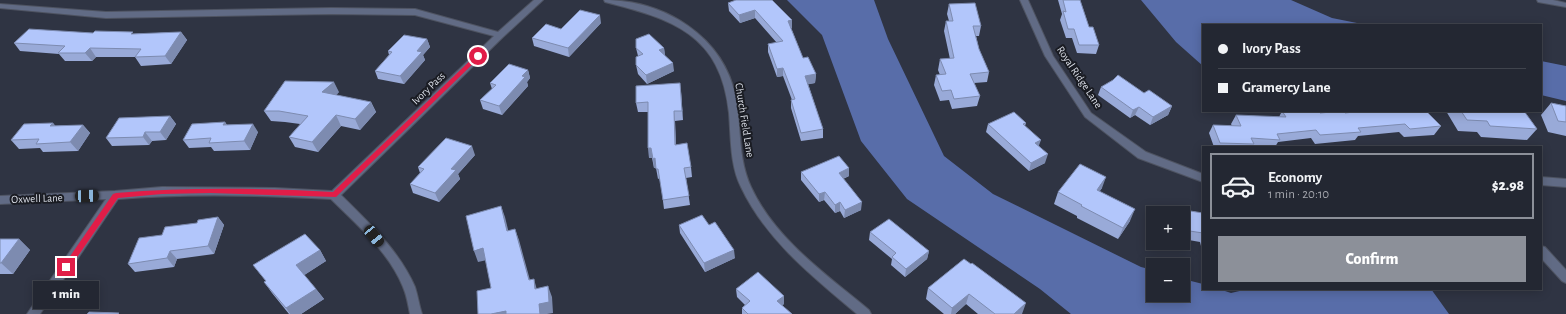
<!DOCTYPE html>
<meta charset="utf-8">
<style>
body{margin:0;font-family:"Alegreya Sans",sans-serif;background:#2b2f3a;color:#f1f3f6;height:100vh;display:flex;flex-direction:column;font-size:15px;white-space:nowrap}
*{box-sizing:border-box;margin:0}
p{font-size:13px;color:#a3a5ac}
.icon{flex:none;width:22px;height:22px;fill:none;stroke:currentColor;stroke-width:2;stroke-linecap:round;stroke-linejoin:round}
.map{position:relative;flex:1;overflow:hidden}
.details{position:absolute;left:1202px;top:146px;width:340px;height:144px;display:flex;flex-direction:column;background:#232732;border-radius:0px;box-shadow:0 2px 10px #0003,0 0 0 1px #40444d}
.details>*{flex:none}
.guide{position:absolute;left:1202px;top:24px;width:340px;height:88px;border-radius:0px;box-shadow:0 2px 10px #0003,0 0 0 1px #40444d;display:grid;align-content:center;height:88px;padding:0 16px;background:#232732}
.buttons{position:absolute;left:1146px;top:206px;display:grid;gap:8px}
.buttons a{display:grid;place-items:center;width:44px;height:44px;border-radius:0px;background:#232732;box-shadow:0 2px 10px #0003,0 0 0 1px #40444d;font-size:20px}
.end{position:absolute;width:18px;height:18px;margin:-9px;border:5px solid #e11d48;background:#fff;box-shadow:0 0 0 2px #fff}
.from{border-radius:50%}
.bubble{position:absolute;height:28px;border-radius:0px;background:#232732;box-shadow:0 2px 10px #0003,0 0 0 1px #40444d;font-size:13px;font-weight:800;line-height:28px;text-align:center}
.car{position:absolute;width:12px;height:24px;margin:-12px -6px;border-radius:5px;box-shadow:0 0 3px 1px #0007;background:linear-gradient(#222 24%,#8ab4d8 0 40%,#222 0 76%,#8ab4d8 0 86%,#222 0)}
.guide b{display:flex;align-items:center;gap:14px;height:38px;font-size:15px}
.guide b+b{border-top:1px solid #40444d}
.guide i{width:10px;height:10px;background:#f1f3f6}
ul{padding:7px 0 0;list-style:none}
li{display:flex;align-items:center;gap:12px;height:66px;margin:0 8px 6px;padding:0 8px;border:2px solid transparent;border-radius:0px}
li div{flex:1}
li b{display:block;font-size:15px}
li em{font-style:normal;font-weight:800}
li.on{border-color:#8c9099}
li>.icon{width:36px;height:36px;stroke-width:1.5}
.cta{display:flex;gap:8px;margin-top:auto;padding:8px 16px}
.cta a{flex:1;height:46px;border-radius:0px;background:#8c9099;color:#fff;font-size:16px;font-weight:800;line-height:46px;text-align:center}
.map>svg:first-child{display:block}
</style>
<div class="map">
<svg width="1566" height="314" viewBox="0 0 1566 314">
<rect width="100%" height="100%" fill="#2f3443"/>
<path fill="#586da9" d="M787,0H874L888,39L944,156L993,194L1141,267L1153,270V295H1183V279L1203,284V289H1219L1231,293L1248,289H1431L1449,314H1071L1040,289L907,199L861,141L822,35Z
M1141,0H1291L1332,18L1367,25H1203V66L1176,42Z
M1541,61L1566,66V101L1541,95Z"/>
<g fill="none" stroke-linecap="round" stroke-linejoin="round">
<g stroke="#4e5361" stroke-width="2">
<path id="minor" d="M534,0H543L503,37L341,195C368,222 399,250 415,287C418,296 419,305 422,314H410C408,305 407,296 403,287C389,252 357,225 331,199C260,195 189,193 118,199L40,314H27L106,199L0,204V196L115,191L162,187L275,188L332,191L494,36L415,15L331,14L106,18L0,8V4L106,12L331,8L415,9L498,32Z
M604,0C664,0 724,36 736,98C741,127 738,159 751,187C775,239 827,275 869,310L871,314H857C813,277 766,240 741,187C730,165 731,138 729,113C721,34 672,19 605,2Z
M1020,0H1028L1053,56L1091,113L1146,152L1203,174V182L1138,158L1085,117L1045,56Z
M1537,0H1553L1566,3V7L1538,2Z
M1541,177L1566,179V187L1541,185Z
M1541,246L1545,247L1566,270V283L1562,281L1541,258Z"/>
</g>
<use href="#minor" fill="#616b85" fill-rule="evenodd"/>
</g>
<path fill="#99aad8" d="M736,0L792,28H791L803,58L816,74L815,83L808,84L823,129V138L801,141L791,108V100H792L783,76L777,77L768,52V44L777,43L755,18L740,23L729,11L728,3Z
M1058,0H1080L1089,27L1099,45L1096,54L1077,53L1072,38H1066L1060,20L1062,14Z
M949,4L981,26L979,36H976L979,49L989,72L987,82L974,83L980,96L977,106L952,109L949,100L940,101L934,85L936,75H940L938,70L940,59H950L944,31L946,21H949L947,14Z
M601,23L569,57L534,46L532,38L561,29Z
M181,32L187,40L171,64L141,66L135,57H96L92,61H65L59,54L20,51L14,43L93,33L134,34Z
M427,39L430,47L423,55L425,60L404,84L378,79L375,71L389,55L388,51Z
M636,48H664L665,56L674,71L647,84L638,74L636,65L638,56Z
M528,70L530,78L527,82L528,86L502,115L483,109L480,100L492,89L490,83Z
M1101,87L1144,93L1172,106L1168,115L1150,125L1135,115L1130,118L1098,95Z
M339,92L336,95L371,102L376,112L360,130L341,126L318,152L295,147L289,137L300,124L285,122L271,121L264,111Z
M681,92L683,120L675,121L676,145L691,167L692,177L686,178L690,205L664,209L660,178L658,179L656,168H654L652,158H649L648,112H638L636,103Z
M1551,103L1566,106V136L1548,132L1541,115Z
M1282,111L1320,113H1345L1441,126L1434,135L1404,137L1399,132L1358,136L1355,140L1315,144L1311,138L1278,142L1275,147H1214L1209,133L1213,125L1232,126L1231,124L1236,115L1279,117Z
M1446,111H1524L1537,129L1527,140L1481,137L1477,132L1458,131Z
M170,116L176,124L166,140L152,141L149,145L112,146L106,138Z
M225,122L227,125L258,132L250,150L214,151L211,147L189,148L183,140Z
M53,123L55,126L83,125L90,133L78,151L43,152L40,148L19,149L11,140Z
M1026,123L1025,126L1039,146L1045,163L1029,171L986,132L988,124Z
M475,155L458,174L460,179L439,202L413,193L410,184L420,173L418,167Z
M849,168V176L843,179L861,210L844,218L840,211L835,213L824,200L819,202L801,180V172Z
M1102,188L1099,192L1130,221L1118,239L1077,218V216L1054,204L1058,192Z
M1171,208L1203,213V246H1201L1200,242L1183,239V213H1169Z
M218,217L224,225L214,254L177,259L174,267L135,272L128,264L162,235L197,223Z
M679,225L735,258L705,272L680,233Z
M870,232L929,251L927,259L905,277L891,265L892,259L869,240Z
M0,239H19L30,250L13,274H0Z
M320,250L326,261L304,275L316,289L324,299L301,314H289L272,293L264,282L266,281L253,265Z
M964,259L1022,314H978L966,304L955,314H944L926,299L928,288Z
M736,289L784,296V304L782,305L792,314H742V308L745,305L737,297Z"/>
<path fill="#7d8bb0" d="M755,10V18L740,23L739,15Z
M600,15L601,23L569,57L568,48Z
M792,20V28L788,29V21Z
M181,32L187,40L171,64L165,56Z
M427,39L430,47L423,55L425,60L404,84L400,76L417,51Z
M90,48L96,57L92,61L85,53Z
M664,48L665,56L659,50Z
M673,63L674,71L647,84L646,75Z
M783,68V76L777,77V69Z
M528,70L530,78L527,82L528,86L502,115L499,106L522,76Z
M816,74L815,83L805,85V76Z
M334,82L339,92L327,103L322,92Z
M680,83L681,92L683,120L682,111Z
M371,102L376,112L360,130L355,119Z
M1172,106L1168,115L1150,125L1153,117Z
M1139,107L1135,115L1130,118L1133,110Z
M674,111L675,121L676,155L675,145Z
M336,115L341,126L318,152L312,142Z
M170,116L176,124L166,140L160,132Z
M225,122L230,130L223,125Z
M53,123L60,131L50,126Z
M253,124L258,132L250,150L244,141Z
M83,125L90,133L78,151L70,142Z
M145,132L152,141L149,145L143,137Z
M1041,140L1038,148L1035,143Z
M472,146L475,155L458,174L460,179L439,202L435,193L451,169Z
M648,148H651L653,158H649Z
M1048,154L1045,163L1029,171L1031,163Z
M655,158L656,168H654L653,159Z
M849,168V176L838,181L839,173Z
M1106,177L1102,188L1092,202L1097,190Z
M825,192L824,200L819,202V194Z
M840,202V211L835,213V205Z
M862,202L861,210L844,218L845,210Z
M501,206L505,217L511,242L507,231Z
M1135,209L1130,221L1118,239L1123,228Z
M218,217L224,225L214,254L208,246Z
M515,229L519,240L533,291L529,280Z
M19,239L30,250L13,274L1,263Z
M483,248L487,260L478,262L474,251Z
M320,250L326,261L303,276L296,265Z
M734,250L735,258L705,272L704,263Z
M170,251L177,259L174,267L167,258Z
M929,251L927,259L905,277L906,269Z
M534,279L537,290L535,289Z
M548,286L552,297L553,313L547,314H540L539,304Z
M316,289L324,299L301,314H290L286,308Z
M969,294L966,304L955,314H951L952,308Z
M784,296V304L778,309L777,301Z
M1026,303L1022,314H1014Z
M506,311L507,314H491Z"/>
<path fill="#b2c6fb" stroke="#7d8bb0" d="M736,0H772L792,20L788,21L803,58L808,57L816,74L805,76L823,129L801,133L791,100L795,99L783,68L777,69L768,44L783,41L755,10L739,15L728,3Z
M1063,0H1080L1089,27H1093L1099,45H1079L1074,29H1068L1063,11L1066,12Z
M975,3L981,26H973L979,49L989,72L970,74L980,96L954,99L951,90L942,91L936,75L946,74L940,59L954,58L946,21H953L949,4Z
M580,10L600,15L568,48L532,38L546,24L561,29Z
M29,29L93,33L95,31L133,32L131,34L181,32L165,56L135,57L141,49L90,48L85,53H58L65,46L14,43Z
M649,34L664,48L659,50L673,63L646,75L636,65V57L643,54L636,48V39Z
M404,35L427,39L417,51L422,52L400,76L375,71L392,52L388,51Z
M509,64L528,70L522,76L525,77L499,106L480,100L496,85L490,83Z
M1118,75L1144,93L1149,90L1172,106L1153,117L1139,107L1133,110L1101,87L1113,80Z
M285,81L334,82L322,92L371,102L355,119L336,115L312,142L289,137L308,116L279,111H264Z
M680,83L682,111H674L675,145L687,143L691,167L684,168L689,196L663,200L658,169H656L655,158L653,159L651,148H648V102L636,103V86Z
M1551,103L1566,106V122L1558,121Z
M1282,111H1318L1320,113L1343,111L1345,113L1362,111H1426L1441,126L1410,129L1405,124L1358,128L1361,132L1320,135L1316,130L1277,134L1280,140L1251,138L1254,144L1220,143L1213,125L1241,126L1236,115L1286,117Z
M1461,111H1524L1537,129L1490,126L1487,121L1467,120Z
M1014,112L1026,123L1023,124L1041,140L1035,143L1048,154L1031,163L988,124Z
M170,116L160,132H145L143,137L106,138L119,118Z
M225,122L223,125L253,124L244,141L209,143L211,138L183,140L192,124Z
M53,123L50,126L83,125L70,142L36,144L39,139L11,140L24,124Z
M446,138L472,146L451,169L456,170L435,193L410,184L424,169L418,167Z
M839,156L849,168L839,173L862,202L845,210L840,202L835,205L825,192L819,194L801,172Z
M1080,164L1106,177L1097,190L1135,209L1123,228L1081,206L1082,205L1058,192Z
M501,206L507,231L515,229L529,280L534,279L535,289L548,286L549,302L539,304L540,314H506V311L491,314H478L477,291L491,288L483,248L474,251L466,216Z
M1171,208L1203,213V233L1183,230V213H1172Z
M702,215L709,225L715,222L734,250L704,263L679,225Z
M218,217L208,246L170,251L167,258L128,264L139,238L162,235L165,227L197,223L198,220Z
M889,219L929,251L906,269L892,257L896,253L870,232Z
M305,234L320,250L296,265L316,289L286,308L264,282L266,281L253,265Z
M0,239H19L1,263H0Z
M964,259L971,264L972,263L1026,303L1014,314H995L969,294L952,308L928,288Z
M758,272L784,296L777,301L792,314H748L742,308L750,301L736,289Z
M89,312L119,313L118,314H87Z"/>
<path fill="#e11d48" d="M476,55L481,56L336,197L211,193L162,194L118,198L69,269H64V265L113,194L116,193C188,187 260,188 333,192Z"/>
<g text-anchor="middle" stroke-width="4" stroke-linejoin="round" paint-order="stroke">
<g font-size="11" fill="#dbdfe8" stroke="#1a1c23">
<text transform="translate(1080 77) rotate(56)" y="4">Royal Ridge Lane</text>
<text transform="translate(428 88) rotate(-44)" y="4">Ivory Pass</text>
<text transform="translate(745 120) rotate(81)" y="4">Church Field Lane</text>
<text transform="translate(37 198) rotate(-2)" y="4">Oxwell Lane</text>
</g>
</g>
</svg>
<div class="buttons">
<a>+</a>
<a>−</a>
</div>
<i class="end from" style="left:478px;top:56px"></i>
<i class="end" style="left:66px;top:267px"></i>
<div class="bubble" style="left:33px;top:281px;width:66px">1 min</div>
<i class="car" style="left:87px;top:196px;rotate:88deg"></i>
<i class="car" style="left:374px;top:236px;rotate:141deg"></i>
<div class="guide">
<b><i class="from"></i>Ivory Pass</b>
<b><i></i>Gramercy Lane</b>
</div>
<section class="details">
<ul>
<li class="on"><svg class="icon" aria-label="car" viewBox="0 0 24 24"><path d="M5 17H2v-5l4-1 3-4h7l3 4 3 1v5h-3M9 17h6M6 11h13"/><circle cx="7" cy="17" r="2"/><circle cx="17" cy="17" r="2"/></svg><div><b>Economy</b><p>1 min · 20:10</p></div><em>$2.98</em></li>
</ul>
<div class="cta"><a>Confirm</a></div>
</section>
</div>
